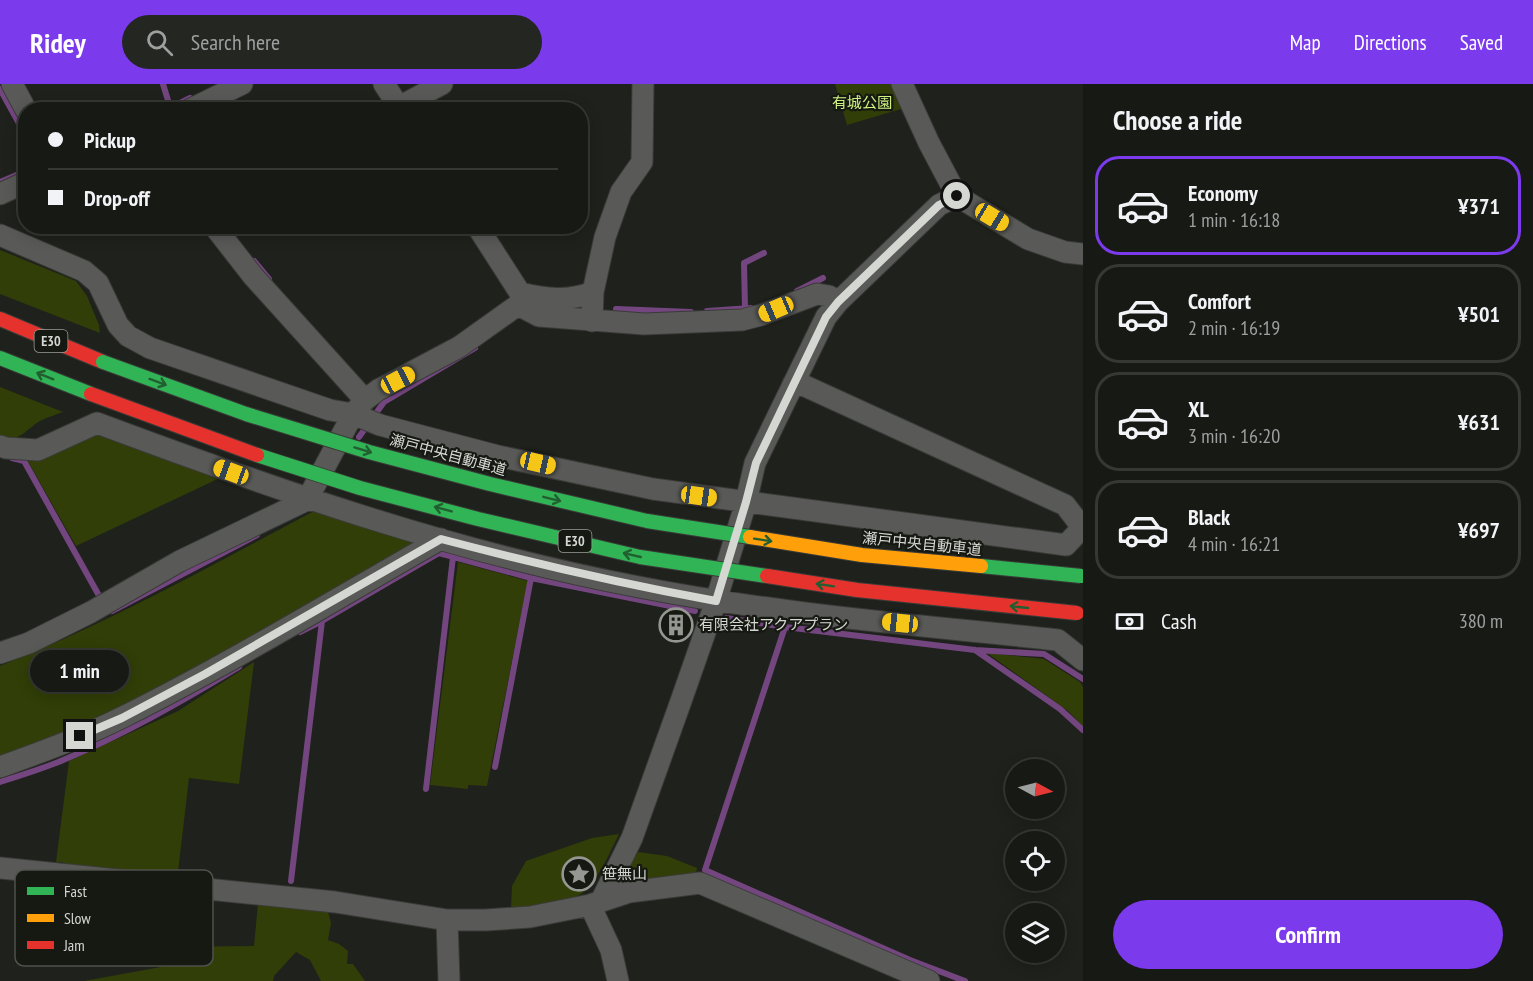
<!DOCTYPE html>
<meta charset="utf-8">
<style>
body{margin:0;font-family:"PT Sans Narrow","Noto Sans JP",sans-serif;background:#242622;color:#f1f3f6;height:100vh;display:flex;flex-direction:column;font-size:22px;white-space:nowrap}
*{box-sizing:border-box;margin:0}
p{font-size:20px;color:#9ea0a0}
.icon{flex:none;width:33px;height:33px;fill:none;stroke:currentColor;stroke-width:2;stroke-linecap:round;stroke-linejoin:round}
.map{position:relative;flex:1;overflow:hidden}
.details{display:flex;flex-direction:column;background:#171915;width:450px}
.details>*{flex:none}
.guide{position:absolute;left:18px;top:18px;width:570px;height:132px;border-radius:24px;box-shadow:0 3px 15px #0003,0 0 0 2px #363834;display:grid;align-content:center;height:132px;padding:0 30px;background:#171915}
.needle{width:39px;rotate:97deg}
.controls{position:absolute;left:1005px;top:675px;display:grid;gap:12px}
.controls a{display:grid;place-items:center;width:60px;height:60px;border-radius:50%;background:#171915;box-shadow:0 3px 15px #0003,0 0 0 2px #363834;font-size:30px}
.end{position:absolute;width:27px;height:27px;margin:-14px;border:8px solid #d5d7d2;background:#111;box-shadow:0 0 0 3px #111}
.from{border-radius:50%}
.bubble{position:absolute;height:42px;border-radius:21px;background:#171915;box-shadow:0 3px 15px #0003,0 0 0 2px #363834;font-size:20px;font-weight:800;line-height:42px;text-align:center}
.car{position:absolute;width:18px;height:36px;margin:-18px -9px;border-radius:8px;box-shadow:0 0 4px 2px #0007;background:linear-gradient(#f5c518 24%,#345 0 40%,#f5c518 0 76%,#345 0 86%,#f5c518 0)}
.guide b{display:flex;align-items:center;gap:21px;height:57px;font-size:22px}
.guide b+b{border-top:2px solid #363834}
.guide i{width:15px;height:15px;background:#f1f3f6}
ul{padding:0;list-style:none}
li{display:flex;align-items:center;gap:18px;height:99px;margin:0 12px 9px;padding:0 18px;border:3px solid #363834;border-radius:24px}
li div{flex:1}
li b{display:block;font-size:22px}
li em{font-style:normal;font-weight:800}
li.active{border-color:#7c3aed}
li>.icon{width:54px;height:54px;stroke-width:1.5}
h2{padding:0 30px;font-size:27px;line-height:72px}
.pay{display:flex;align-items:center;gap:15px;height:66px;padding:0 30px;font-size:22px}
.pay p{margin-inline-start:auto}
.action{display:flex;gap:12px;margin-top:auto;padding:12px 30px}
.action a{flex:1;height:69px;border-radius:36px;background:#7c3aed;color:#fff;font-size:24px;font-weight:800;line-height:69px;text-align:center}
header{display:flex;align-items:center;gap:36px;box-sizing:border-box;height:84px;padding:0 30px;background:#7c3aed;color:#fff}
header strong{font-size:28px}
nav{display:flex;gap:33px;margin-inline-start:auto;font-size:21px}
.search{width:420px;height:54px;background:#242622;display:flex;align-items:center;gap:15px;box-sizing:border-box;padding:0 21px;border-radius:33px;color:#9ea0a0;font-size:22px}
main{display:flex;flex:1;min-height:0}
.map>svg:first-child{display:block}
</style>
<header>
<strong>Ridey</strong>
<div class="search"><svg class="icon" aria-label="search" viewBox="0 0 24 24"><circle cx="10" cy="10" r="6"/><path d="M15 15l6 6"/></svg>Search here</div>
<nav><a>Map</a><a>Directions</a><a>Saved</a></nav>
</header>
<main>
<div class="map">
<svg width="1083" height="897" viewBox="0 0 1083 897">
<rect width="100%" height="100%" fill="#1f211c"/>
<path fill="#313e07" d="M835,0H893L901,25L847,41Z
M0,166L76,197L87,212L99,241L100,249L0,210Z
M0,303L63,328C56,331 47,333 40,337C25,346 18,360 0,353Z
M102,349L224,392L76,462L26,374Z
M316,426L416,458L138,620L0,675V582C109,539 212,481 316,426Z
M458,478L528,497L487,702L468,701V705L430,701Z
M987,569L1044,575L1080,598L1083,603V642L1068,627Z
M254,578L239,700L189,694L178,788L162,792L63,782V778H56L69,677L178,627Z
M619,750C611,766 596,801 581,810C565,820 530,822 511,825L512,802L526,777L592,754Z
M638,768L667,772L697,784L695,793C672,789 652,793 630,799L624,789Z
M258,819L328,827L331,839L328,856L339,860L348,867L347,880H353L365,897H321L310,876L296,868L274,892L273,897H84L161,883L162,863L254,862Z"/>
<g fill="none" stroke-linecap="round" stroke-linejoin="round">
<path stroke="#744680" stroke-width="6" d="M163,0L171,26
M0,5L26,52
M166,26L190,14
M0,98L26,87
M254,177L269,195
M797,207L823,194
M616,225L691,228
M745,225L744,179L764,169
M707,227L751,224
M359,353L384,318L475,264
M12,374L24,377L102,517
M112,527L257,451
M726,534L785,543L975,566L1044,570L1083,595
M785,543L705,786L910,876L965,897
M300,548L322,537L439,469L531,494L695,527
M975,566L1060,625L1083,646
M495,683L531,494
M0,698C19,692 38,686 56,679C120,653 181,618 239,583
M426,705L453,473
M291,797L322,537"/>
<g stroke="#3a3b38" stroke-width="23">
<path id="street" d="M12,0L26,26
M384,0L401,26
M902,0L929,59L957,112L1028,155L1065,168L1083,170
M399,23L442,0
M189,26L242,0
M0,110L26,98
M477,142L520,209L521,216L518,221L539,232L644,240L742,236L761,231L817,210L829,212L838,218
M0,151L84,187L98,199L118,241L128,252L150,264L330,326L353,330L380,341L498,372L653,405L1066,461L1083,443
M520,209C545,215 568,218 593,208
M592,237L593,208L605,153L621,108L642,78L643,0
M793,300L805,302L1065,421L1082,443
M365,316L378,306L459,263L518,221
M0,362L6,364L38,366L97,339C274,405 453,468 639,503C777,530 919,541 1058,556L1083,576
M0,569L29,559L91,528L180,477L307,416L353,330L365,316L253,192L214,142
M0,683C41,668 83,653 123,633C231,579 336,515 441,455
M0,784L335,818L447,836H486L530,833L590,821L629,808L700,799L929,897
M601,817L632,754L681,617L716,517L746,418L755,379L826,233L838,218L939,121L957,112
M590,821L611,866L618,897
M447,836L449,897"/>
</g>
<g stroke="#3a3b38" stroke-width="16">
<path id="fast" d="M0,274L91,310"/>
</g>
<g stroke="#3a3b38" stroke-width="16">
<path id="jam" d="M0,235L103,278"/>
</g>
<use href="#street" stroke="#595a57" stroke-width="21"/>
<use href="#fast" stroke="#30b455" stroke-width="14"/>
<use href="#jam" stroke="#e5322d" stroke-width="14"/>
<g stroke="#3a3b38" stroke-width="16" stroke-linecap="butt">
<path id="fast-bridge" d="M103,278L246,330L369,368L490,400L647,437L750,453
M257,371L360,404L478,435L640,473L767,492
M981,482L1081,492"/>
</g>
<g stroke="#3a3b38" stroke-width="16" stroke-linecap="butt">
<path id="slow-bridge" d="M750,453L862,471L981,482"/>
</g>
<g stroke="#3a3b38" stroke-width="16" stroke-linecap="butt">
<path id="jam-bridge" d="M91,310L257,371
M767,492L857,506L1077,529"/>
</g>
<use href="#fast-bridge" stroke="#30b455" stroke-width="14"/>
<use href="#slow-bridge" stroke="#ff9f0a" stroke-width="14"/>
<use href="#jam-bridge" stroke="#e5322d" stroke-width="14"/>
</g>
<defs><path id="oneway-shaft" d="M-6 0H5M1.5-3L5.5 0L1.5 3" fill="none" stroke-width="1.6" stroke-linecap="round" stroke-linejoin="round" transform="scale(1.5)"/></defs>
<g stroke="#225f30">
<use href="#oneway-shaft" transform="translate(45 292) rotate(-158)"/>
<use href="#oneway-shaft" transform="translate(158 298) rotate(20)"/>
<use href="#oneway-shaft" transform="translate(363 366) rotate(17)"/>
<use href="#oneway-shaft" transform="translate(552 415) rotate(14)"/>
<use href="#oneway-shaft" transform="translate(443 425) rotate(-165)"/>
<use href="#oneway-shaft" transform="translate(763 456) rotate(9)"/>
<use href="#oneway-shaft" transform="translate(632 471) rotate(-167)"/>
<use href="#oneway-shaft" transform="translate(825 501) rotate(-171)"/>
<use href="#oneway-shaft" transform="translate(1019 523) rotate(-174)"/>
</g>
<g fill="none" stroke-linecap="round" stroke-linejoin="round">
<path stroke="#d5d7d2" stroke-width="8" d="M80,652L122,634L205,590L441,455C532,479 623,500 716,517L746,418L756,379L826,233L838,218L939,121L957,112"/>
</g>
<defs>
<g id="building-ring" transform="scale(1.725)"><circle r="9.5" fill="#161912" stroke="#959792" stroke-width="1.5"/><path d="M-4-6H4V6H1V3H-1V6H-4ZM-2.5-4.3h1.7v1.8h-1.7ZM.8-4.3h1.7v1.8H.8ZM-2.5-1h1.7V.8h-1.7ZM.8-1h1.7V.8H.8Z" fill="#959792"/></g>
<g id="sight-ring" transform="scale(1.725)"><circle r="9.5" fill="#161912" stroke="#959792" stroke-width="1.5"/><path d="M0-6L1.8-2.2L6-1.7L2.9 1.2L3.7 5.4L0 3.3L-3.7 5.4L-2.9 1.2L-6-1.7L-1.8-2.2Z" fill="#959792"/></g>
</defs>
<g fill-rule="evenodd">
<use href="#building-ring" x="676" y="541"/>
<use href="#sight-ring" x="579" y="790"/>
</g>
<g text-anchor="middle" stroke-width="4.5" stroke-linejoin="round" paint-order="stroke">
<g fill="#161912" stroke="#9c9e98" stroke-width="1.5">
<rect x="34.5" y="246" width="33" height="22" rx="4.5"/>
<rect x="558.5" y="446" width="33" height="22" rx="4.5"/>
</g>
<g font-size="14" font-weight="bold" fill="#d5d7d2">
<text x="51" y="262">E30</text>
<text x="575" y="462">E30</text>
</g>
<g font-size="15" fill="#cff182" stroke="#161912">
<text x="862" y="24">有城公園</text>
</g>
<g font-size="15" fill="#d5d7d2" stroke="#161912">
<text transform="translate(448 371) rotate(15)" y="5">瀬戸中央自動車道</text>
<text transform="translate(922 460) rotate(6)" y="5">瀬戸中央自動車道</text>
</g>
<g font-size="15" fill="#d5d7d2" stroke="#161912" text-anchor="start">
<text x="699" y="546">有限会社アクアプラン</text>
<text x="602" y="795">笹無山</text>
</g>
</g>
<rect x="15" y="786" width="198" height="96" rx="9" fill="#161912" stroke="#4f524c" stroke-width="1.5"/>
<rect x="27" y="803" width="27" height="8" fill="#30b455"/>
<rect x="27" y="830" width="27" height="8" fill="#ff9f0a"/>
<rect x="27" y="857" width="27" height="8" fill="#e5322d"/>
<g font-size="16" fill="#d5d7d2">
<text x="64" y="813">Fast</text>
<text x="64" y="840">Slow</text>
<text x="64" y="867">Jam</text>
</g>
</svg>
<div class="controls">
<a><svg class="needle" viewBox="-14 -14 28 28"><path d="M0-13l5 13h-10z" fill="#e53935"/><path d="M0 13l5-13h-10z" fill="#9ea0a0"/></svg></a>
<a><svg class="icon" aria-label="locate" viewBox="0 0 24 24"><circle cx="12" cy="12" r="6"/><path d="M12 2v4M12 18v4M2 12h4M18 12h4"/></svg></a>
<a><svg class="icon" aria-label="layers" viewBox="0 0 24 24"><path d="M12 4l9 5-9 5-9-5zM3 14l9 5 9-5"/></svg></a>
</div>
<i class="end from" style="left:957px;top:112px"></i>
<i class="end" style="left:80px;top:652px"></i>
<div class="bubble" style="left:30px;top:566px;width:99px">1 min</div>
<i class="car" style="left:992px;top:133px;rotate:121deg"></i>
<i class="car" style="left:776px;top:225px;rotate:247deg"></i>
<i class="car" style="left:398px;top:296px;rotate:62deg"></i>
<i class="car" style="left:538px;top:379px;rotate:103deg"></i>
<i class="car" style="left:231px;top:388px;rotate:290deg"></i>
<i class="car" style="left:699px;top:412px;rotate:98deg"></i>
<i class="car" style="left:900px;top:539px;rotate:276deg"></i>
<div class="guide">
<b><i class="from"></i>Pickup</b>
<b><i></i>Drop-off</b>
</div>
</div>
<section class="details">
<h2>Choose a ride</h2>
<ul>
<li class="active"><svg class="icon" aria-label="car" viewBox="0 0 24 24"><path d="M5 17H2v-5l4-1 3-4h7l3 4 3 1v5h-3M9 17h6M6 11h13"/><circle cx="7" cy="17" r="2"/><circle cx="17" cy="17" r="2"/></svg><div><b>Economy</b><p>1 min · 16:18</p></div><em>¥371</em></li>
<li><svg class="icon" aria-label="car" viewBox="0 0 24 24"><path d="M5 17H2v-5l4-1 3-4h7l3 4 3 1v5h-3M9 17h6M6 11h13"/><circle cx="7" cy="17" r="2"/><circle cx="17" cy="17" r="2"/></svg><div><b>Comfort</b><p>2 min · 16:19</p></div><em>¥501</em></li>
<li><svg class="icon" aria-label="car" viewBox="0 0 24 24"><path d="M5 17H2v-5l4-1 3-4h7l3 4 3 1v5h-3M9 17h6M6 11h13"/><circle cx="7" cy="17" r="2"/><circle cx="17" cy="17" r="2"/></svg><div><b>XL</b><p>3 min · 16:20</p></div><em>¥631</em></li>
<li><svg class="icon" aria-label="car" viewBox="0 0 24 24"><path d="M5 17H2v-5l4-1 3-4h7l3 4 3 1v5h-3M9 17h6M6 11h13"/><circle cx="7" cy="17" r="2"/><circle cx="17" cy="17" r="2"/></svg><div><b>Black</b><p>4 min · 16:21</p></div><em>¥697</em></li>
</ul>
<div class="pay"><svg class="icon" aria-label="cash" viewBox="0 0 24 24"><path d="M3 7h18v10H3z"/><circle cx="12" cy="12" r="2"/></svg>Cash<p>380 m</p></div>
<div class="action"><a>Confirm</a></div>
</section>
</main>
